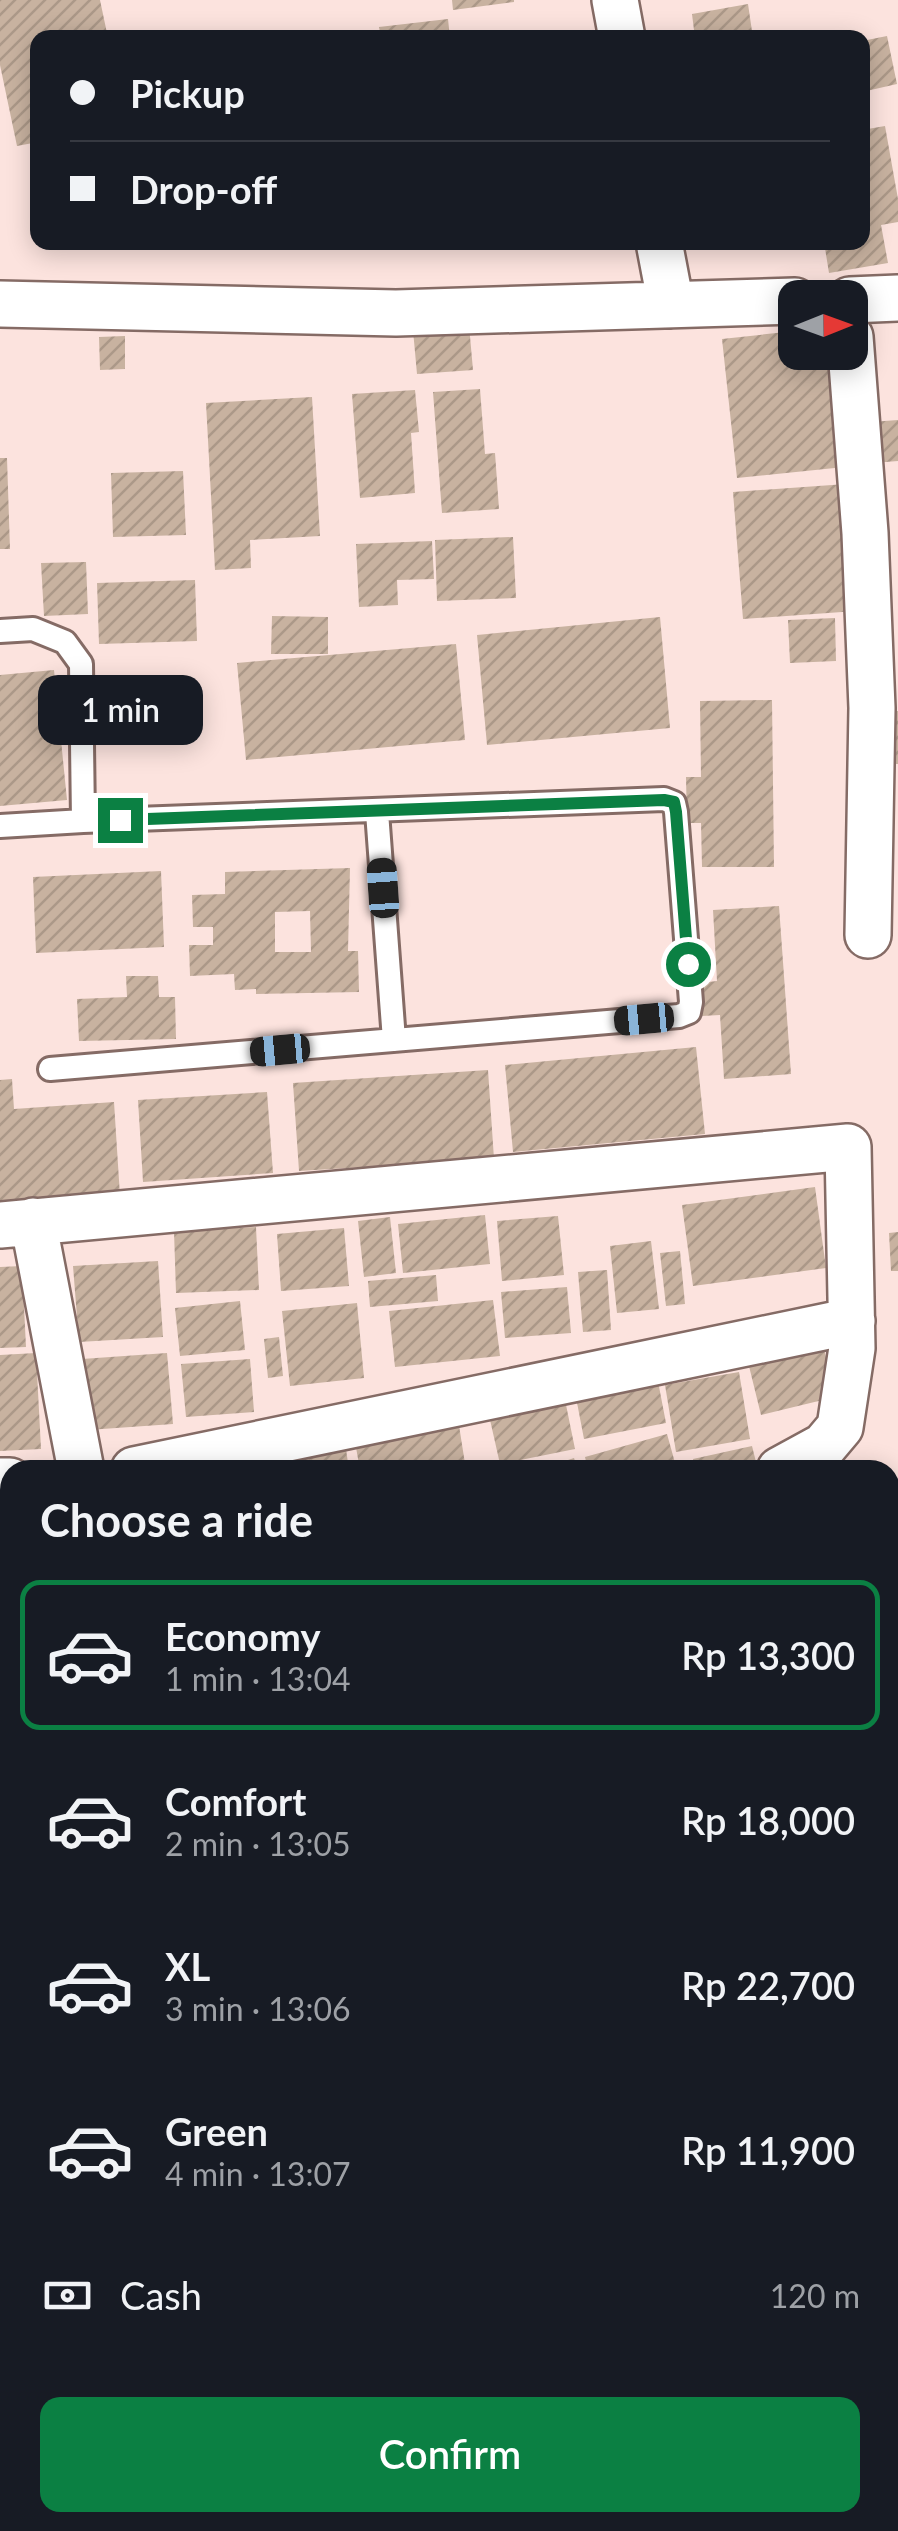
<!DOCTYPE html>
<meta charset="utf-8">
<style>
body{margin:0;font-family:Lato,sans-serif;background:#242831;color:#f1f3f6;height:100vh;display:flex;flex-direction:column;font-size:38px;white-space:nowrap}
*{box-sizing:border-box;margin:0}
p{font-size:32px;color:#9ea1a6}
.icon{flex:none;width:55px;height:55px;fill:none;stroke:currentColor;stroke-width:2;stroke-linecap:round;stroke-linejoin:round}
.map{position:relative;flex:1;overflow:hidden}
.panel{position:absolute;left:0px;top:1460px;width:900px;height:1072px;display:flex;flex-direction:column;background:#171b24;border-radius:30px 30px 0 0;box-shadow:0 5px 25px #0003}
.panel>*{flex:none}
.hud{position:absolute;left:30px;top:30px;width:840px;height:220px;border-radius:20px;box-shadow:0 5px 25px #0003;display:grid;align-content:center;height:220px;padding:0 40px;background:#171b24}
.needle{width:65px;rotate:89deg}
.tools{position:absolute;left:778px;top:280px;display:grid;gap:20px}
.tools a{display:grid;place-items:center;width:90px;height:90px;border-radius:20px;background:#171b24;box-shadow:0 5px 25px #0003;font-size:50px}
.end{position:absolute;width:45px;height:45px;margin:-22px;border:12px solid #0b8043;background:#fff;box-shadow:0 0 0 5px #fff}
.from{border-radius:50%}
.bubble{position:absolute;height:70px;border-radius:20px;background:#171b24;box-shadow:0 5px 25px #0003;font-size:32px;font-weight:600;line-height:70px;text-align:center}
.car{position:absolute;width:30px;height:60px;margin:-30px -15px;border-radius:12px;box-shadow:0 0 8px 2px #0007;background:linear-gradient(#222 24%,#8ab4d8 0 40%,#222 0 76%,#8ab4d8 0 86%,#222 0)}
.hud b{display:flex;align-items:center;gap:35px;height:95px;font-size:38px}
.hud b+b{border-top:2px solid #363941}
.hud i{width:25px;height:25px;background:#f1f3f6}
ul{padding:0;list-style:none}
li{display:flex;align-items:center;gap:30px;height:150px;margin:0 20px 15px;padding:0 20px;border:5px solid transparent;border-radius:20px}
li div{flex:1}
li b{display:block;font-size:38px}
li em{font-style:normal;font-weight:600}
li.selected{border-color:#0b8043}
li>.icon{width:90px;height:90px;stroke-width:1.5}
h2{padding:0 40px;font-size:45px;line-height:120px}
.pay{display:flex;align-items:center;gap:25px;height:110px;padding:0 40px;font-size:38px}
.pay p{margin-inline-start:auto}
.primary-button{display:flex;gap:20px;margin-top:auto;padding:20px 40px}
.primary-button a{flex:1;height:115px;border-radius:20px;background:#0b8043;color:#fff;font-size:40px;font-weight:600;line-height:115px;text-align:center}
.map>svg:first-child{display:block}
</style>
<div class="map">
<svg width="898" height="2531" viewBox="0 0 898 2531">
<defs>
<pattern id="building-hatch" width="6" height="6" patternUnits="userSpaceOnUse" patternTransform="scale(2.5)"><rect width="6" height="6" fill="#c8b2a0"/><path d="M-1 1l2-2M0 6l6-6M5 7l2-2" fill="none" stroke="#ab9888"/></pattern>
</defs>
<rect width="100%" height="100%" fill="#fce3de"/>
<path fill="url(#building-hatch)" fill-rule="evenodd" d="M0,0H100L108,38H38V142L17,146L0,65Z
M452,0H514V2L453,10Z
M748,4L753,38H695L692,14Z
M448,19L450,38H381L379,27Z
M887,36L897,84L862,92V41Z
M885,126L898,199V222L881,225L888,263L829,273L824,242H862V130Z
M468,314L473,370L417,374L412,319Z
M795,331V352H842L854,466L737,478L722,339Z
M125,336V369L100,370L99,337Z
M480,389L485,454L495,453L499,509L442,513L433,392Z
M415,390L419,432L411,433L415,493L360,498L352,394Z
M312,397L320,536L250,540L251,568L215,570L206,403Z
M898,420V461L873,463L871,422Z
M0,458H7L10,549H0Z
M183,471L186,535L113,537L111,473Z
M846,484L856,611L743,619L733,492Z
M513,537L516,598L437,601L435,540Z
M432,541L434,579L397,580L398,605L359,607L356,544Z
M86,562L88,614L44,616L41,563Z
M195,580L197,641L99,644L97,583Z
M272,616L328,617V654H271Z
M660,617L670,728L487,745L477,635Z
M835,618L836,661L790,663L788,620Z
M456,644L465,740L246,760L237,663Z
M54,670L67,800L0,806V675Z
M772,700L774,867H702L701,823H687L686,777H701L700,701Z
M895,711H898V764H893Z
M350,868L348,951H358L359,992L256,994V989L235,990L234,974L190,976L189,945H213V927H193L192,895L225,894V872ZM310,911L311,952H275V912Z
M161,871L164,947L36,953L33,877Z
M779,906L791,1074L724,1079L720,1015L702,1016L699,983L717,981L713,910Z
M126,976H158L159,997H175L176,1039L79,1041L77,999L127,997Z
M696,1047L705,1134L513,1152L505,1065Z
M488,1070L494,1159L299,1171L293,1083Z
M12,1079L14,1109L114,1102L120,1196L0,1204V1080Z
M267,1092L273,1173L143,1182L138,1100Z
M815,1187L826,1268L693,1286L682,1205Z
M485,1215L490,1264L403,1273L398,1224Z
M558,1216L564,1275L502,1281L497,1221Z
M390,1217L396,1273L364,1277L358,1221Z
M256,1227L259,1290L176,1293L174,1231Z
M344,1228L349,1286L281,1291L277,1234Z
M898,1232V1271H891L889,1233Z
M651,1241L659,1309L617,1313L610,1246Z
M680,1251L685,1304L666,1306L660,1253Z
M158,1261L163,1337L79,1342L73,1266Z
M22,1266L26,1347L0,1348V1267Z
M607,1270L611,1330L583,1332L578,1272Z
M436,1275L438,1301L370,1307L368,1281Z
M567,1287L571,1333L505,1338L501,1292Z
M493,1300L500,1356L395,1367L389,1311Z
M240,1301L245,1350L180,1356L175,1308Z
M357,1303L364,1378L290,1386L282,1311Z
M279,1337L283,1376L268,1378L264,1339Z
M822,1340L835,1397L761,1415L747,1358Z
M36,1353L41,1449L0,1451V1355Z
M167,1353L173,1424L88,1430L82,1359Z
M250,1359L254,1412L186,1417L181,1364Z
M656,1371L666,1423L584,1439L574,1387Z
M739,1372L750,1439L676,1452L665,1385Z
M564,1395L575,1449L500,1464L488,1411Z
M458,1419L466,1470H360L354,1436Z
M667,1434L677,1470H588L585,1457Z
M345,1442L349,1470H278L276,1450Z
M752,1446L758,1470H695L693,1459Z
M574,1458L578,1470H541V1469Z
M10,1507V1611L0,1612V1508Z
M891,1517L898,1538V1639L890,1642Z
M10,1635V1704L6,1705L0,1637Z
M898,1697V1744L890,1745V1698Z
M898,1761V1815L890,1816V1763Z
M8,1829L10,1902L0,1903V1830Z
M897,1914L898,1964L890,1965V1915Z
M10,1955V2038L0,2040V1957Z
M890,1995H893L896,2048L890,2049Z
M890,2060H898V2140H890Z
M890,2244L898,2245V2349L890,2348Z
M0,2309H3L7,2402L0,2403Z
M890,2398L898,2399L893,2502H890Z"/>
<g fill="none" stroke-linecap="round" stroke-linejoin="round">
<g stroke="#856b65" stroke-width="28">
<path id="service" d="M0,631L33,629L65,642L81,664L83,821L0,826
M377,812L394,1040
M50,1069L679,1016L689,1012L691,1002L676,812L674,803L664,799L83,821"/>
</g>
<g stroke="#856b65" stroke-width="50">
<path id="minor" d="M615,0L622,38
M659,242L671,305
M850,300L898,298
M0,304L396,313L795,301
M850,337L865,533L872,708L868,935
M33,1221L81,1470
M0,1225L848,1147L852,1348L840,1427L824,1446L780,1470
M134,1470L852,1321
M0,1481H10
M0,1770L10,1768
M890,2206L898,2205
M0,2488L10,2489
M373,2522L461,2531
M787,2522V2531
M324,2531V2522"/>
</g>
<use href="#service" stroke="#fff" stroke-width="22"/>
<use href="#minor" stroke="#fff" stroke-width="45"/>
</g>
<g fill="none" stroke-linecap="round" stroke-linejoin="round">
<path stroke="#0b8043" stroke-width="12" d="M120,820L664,800L674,802L676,812L688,964"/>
</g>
</svg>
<div class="tools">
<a><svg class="needle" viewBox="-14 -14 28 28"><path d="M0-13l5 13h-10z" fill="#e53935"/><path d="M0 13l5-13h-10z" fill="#9ea1a6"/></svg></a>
</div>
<i class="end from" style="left:688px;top:964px"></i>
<i class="end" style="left:120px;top:820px"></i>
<div class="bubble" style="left:38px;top:675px;width:165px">1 min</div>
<i class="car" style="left:383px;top:888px;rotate:356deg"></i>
<i class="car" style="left:644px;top:1019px;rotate:265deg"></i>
<i class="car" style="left:280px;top:1050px;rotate:265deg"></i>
<div class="hud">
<b><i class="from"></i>Pickup</b>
<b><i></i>Drop-off</b>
</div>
<section class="panel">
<h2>Choose a ride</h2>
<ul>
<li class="selected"><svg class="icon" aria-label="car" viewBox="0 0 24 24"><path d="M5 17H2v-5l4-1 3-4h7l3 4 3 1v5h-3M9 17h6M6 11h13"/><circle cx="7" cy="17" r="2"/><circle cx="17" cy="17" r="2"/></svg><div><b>Economy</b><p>1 min · 13:04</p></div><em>Rp 13,300</em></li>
<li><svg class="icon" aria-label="car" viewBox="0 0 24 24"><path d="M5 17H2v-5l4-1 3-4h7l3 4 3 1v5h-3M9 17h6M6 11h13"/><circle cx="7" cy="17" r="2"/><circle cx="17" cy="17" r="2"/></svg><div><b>Comfort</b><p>2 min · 13:05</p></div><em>Rp 18,000</em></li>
<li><svg class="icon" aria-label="car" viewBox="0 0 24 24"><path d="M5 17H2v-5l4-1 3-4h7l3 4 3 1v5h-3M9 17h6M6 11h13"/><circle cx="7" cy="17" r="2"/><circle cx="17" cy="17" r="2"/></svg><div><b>XL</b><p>3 min · 13:06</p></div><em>Rp 22,700</em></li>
<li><svg class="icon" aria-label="car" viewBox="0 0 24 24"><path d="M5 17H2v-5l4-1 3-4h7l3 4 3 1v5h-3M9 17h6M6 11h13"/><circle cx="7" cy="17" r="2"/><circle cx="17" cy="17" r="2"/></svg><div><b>Green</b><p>4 min · 13:07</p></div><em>Rp 11,900</em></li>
</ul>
<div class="pay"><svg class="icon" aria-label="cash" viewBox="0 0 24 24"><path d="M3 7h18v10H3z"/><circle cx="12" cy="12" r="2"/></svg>Cash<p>120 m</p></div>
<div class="primary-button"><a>Confirm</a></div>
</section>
</div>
